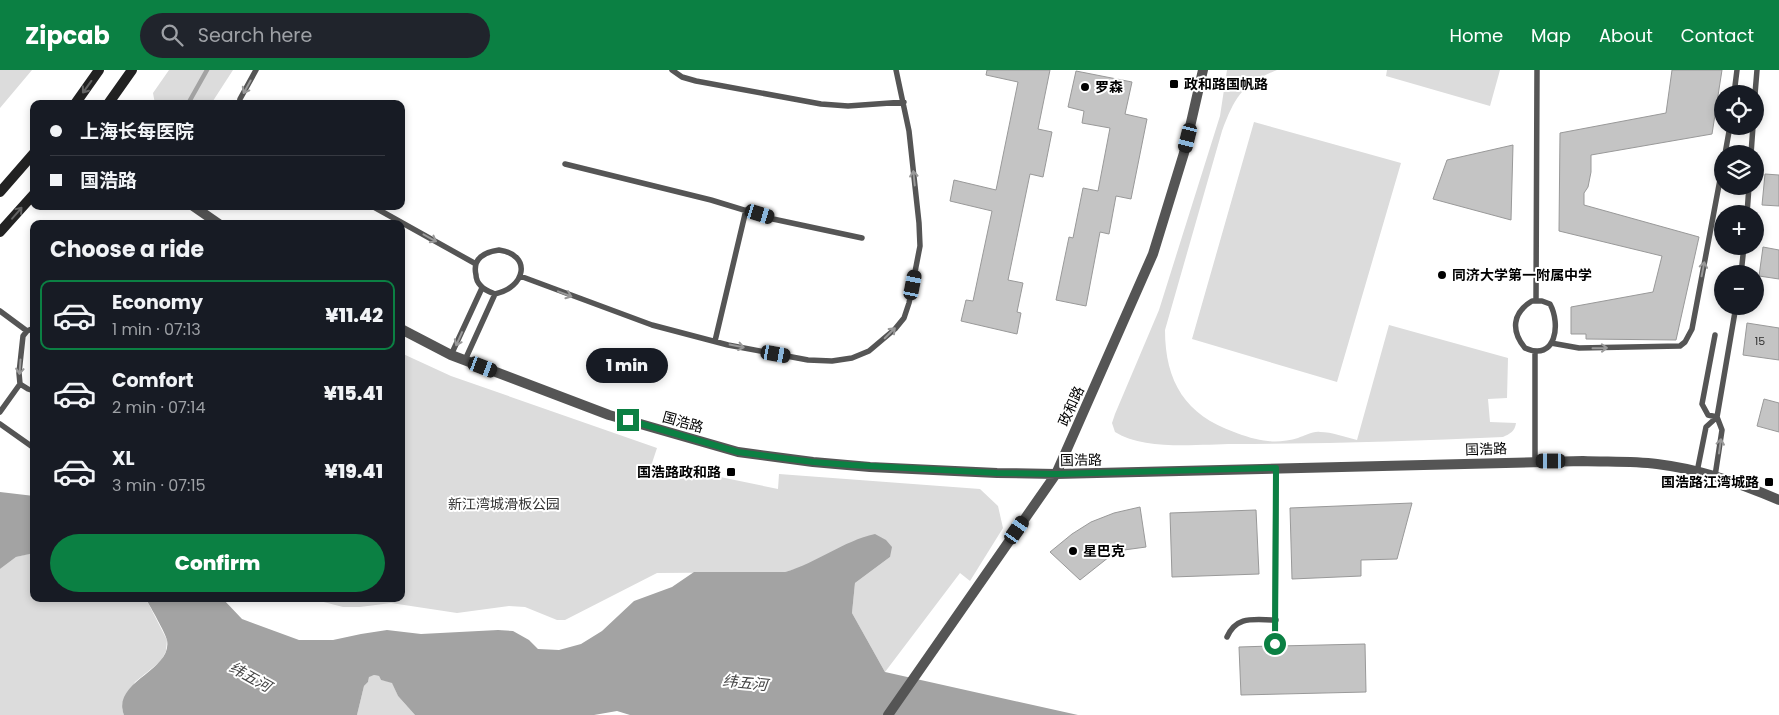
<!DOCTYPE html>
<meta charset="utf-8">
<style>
body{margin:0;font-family:Poppins,"Noto Sans SC",sans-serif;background:#20242c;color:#f1f3f6;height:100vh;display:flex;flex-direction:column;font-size:19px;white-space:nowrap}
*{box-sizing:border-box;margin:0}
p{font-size:16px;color:#9ea1a6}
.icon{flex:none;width:28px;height:28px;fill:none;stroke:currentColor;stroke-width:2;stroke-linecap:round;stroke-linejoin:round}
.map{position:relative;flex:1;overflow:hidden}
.side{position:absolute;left:30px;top:150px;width:375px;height:382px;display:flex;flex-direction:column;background:#171b24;border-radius:10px;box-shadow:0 2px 8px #0003}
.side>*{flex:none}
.hud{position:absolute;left:30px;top:30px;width:375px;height:110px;border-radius:10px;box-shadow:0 2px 8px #0003;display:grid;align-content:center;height:110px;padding:0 20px;background:#171b24}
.buttons{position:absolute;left:1714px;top:15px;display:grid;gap:10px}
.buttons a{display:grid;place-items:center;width:50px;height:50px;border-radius:50%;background:#171b24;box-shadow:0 2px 8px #0003;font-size:25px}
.end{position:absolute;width:22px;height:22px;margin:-11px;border:6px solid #0b8043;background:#fff;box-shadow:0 0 0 2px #fff}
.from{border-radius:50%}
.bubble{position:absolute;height:35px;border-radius:18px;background:#171b24;box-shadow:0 2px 8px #0003;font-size:16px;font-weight:800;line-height:35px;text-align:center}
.car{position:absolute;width:15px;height:30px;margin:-15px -8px;border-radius:6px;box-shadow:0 0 4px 1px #0007;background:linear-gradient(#222 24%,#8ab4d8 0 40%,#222 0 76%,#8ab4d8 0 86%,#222 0)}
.hud b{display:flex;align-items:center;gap:18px;height:48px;font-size:19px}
.hud b+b{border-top:1px solid #363941}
.hud i{width:12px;height:12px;background:#f1f3f6}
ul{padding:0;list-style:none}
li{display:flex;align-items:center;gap:15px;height:70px;margin:0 10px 8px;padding:0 10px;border:2px solid transparent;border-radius:10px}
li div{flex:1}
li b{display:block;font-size:19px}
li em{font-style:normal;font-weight:800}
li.current{border-color:#0b8043}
li>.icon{width:45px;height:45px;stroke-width:1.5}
h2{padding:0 20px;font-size:22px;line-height:60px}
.cta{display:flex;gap:10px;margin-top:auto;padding:10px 20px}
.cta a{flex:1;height:58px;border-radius:30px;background:#0b8043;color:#fff;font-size:20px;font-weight:800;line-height:58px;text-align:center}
header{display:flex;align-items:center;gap:30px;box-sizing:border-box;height:70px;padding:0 25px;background:#0b8043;color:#fff}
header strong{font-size:24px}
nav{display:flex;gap:28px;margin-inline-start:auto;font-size:18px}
.search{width:350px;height:45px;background:#20242c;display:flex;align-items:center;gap:12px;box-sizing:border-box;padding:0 18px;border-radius:28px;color:#9ea1a6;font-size:19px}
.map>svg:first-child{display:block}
</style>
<header>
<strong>Zipcab</strong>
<div class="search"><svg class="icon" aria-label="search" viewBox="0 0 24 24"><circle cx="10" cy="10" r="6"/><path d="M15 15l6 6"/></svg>Search here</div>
<nav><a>Home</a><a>Map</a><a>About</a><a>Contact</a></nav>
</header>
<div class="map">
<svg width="1779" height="645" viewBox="0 0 1779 645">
<rect width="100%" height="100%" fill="#fff"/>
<path fill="#dcdcdc" d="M0,0H32L0,38Z
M169,0H233L211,34H155L153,23Z
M1227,0H1277C1242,14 1235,27 1222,61L1165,260C1165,312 1186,345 1234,362C1244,366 1257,370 1268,371C1276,372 1289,371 1298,368C1304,366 1313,361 1320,362C1332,362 1345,367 1357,370L1389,255L1508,288L1507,328L1488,329L1490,352L1516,353C1515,361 1510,364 1503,367C1414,371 1324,374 1234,374C1199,374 1145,381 1115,362L1112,353L1115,344L1159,240L1220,46Z
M1387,0H1500L1490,36L1386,6Z
M1254,52L1401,93L1337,312L1192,269Z
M401,283L451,306L657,378L652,393L778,419L779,404L980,419L998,436L1003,458L970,511L960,503L885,602L852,543L855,513L890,487L799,498L785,502L657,503L565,550H557L525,537L509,536L457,543L391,533L360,537H343L312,529H401Z
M32,483H34V529H146L167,570L166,581L161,591L135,612L122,639L124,645H0V499L16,487Z
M374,605L379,606L381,610L392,612L398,626L415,645H357L364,616L368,612L369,606Z"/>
<path fill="#a3a3a3" d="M0,422L34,426V483L16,487L0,499Z
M875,464L886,470L892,477L890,487L855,513L852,543L885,602L1078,645H630L617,641L594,645H415L398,626L392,613L381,610L379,606L374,605L369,607L368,612L364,616L357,645H124C111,611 173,601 167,570C165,562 151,538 146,529H223L242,549L299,570H333L361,564L387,560L421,564L498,560L513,561L529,570L538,579L559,580L581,574L602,561L634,531L672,517L694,502H785C817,493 843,471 875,464Z"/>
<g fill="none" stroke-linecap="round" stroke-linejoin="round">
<path stroke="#a3a3a3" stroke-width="4.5" d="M189,32L207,0"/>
</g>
<path fill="#c4c4c4" stroke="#999" d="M987,0H1050L1038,59L1052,62L1043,107L1030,104L1008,210L1023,213L1017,242L1021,243L1017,264L961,251L966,230L973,231L992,141L950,131L954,110L996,120L1018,12L986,5Z
M1672,0H1722L1712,64L1591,85V102L1588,117L1584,123V135L1699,167L1676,270L1586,269V264H1571V237L1653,222L1662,186L1559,161L1560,63L1666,43Z
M1076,1L1132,12L1125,44L1147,49L1131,129L1116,126L1109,164L1100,162L1086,236L1056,230L1069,167L1073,168L1083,118L1098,121L1110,58L1082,53L1084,41L1068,37Z
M1513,75L1511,150L1433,129L1447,90Z
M1765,104L1779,105V136L1762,135Z
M1763,177L1779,180V209L1759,206Z
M1747,253L1779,258V290L1743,285Z
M1764,329L1779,333V362L1757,356Z
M1412,433L1397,489L1361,490V506L1292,509L1290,438Z
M1140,437L1146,477L1124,480L1109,487L1080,510L1050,482L1072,464L1091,452L1114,443Z
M1256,440L1259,504L1172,507L1170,443Z
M1365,574L1366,622L1241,625L1239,577L1271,576L1275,579L1279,576Z"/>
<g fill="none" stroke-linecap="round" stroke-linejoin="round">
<path stroke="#555" stroke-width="5.5" d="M672,0L682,7L696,11L821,34L848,36L904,32
M1734,24L1737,0
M1755,24L1757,0
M239,34L240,29L256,0
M1725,84L1730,56
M1751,84L1753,56
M565,94L711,130L773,149L862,168
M372,136L476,194
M1747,144L1749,116
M499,180C533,185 525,218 495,224C490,222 484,220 481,216C478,213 476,209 476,205C472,188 485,182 499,180Z
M1741,204L1744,176
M520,206L652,255L728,275L808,290L832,291L852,288L869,281L895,259L904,248L909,233L920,176L919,153L909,61L896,0
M1532,231H1542L1550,234C1561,254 1556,292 1525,278C1511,261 1512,243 1532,231Z
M1536,231L1537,0
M0,241L27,261
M34,258L27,261L23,266L19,303L20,314L28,319L34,321
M1715,265L1702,334L1708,345L1717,347
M715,271L746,140
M1551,273L1579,278L1680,276L1685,272L1692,259L1722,99
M451,285L482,218
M465,290L495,224
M0,342L20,314
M0,354L34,378
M1535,391V281
M1697,402L1706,357L1717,347
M1715,406L1722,360L1717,347L1736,236
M1227,567C1237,545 1254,550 1276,550
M1275,574L1276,398"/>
<path stroke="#555" stroke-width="10" d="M193,136L219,154
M401,259L451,285L609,345L738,382L813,392L870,397L997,403L1056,404L1583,391C1608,392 1633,391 1657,394C1699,399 1740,413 1779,430
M888,645L1056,404L1153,184L1184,83L1203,0"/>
<path stroke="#222" stroke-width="10" d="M75,34L99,0
M108,34L132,0
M0,122L34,83
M0,162L34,124"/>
</g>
<defs><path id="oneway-shaft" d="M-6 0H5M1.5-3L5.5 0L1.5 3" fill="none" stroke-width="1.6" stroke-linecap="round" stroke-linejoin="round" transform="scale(1.25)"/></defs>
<g stroke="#646464">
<use href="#oneway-shaft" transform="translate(87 17) rotate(126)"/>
<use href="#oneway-shaft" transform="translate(17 143) rotate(-49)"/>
</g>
<g stroke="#999">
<use href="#oneway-shaft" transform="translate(247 17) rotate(119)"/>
<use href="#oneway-shaft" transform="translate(914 108) rotate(-96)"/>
<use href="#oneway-shaft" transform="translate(430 168) rotate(29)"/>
<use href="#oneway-shaft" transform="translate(1703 199) rotate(-79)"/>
<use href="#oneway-shaft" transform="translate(565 224) rotate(21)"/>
<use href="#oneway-shaft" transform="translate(890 263) rotate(-45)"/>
<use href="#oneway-shaft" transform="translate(459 269) rotate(114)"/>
<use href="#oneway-shaft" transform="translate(737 276) rotate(11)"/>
<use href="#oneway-shaft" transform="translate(1600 278) rotate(-1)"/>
<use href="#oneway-shaft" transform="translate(20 297) rotate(94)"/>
<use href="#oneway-shaft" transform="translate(1720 376) rotate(-82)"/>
</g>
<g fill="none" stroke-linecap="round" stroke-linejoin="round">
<path stroke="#0b8043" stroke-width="6" d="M628,350L738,382L813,392L851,395L997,403L1056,404L1276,398L1275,574"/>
</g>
<g fill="#000" stroke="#fff" stroke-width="2">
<rect x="1169" y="9" width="10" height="10" rx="2.5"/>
<circle cx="1085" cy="17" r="5"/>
<circle cx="1442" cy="205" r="5"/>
<rect x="726" y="397" width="10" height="10" rx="2.5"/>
<rect x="1764" y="407" width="10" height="10" rx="2.5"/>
<circle cx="1073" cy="481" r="5"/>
</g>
<g text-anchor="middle" stroke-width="4" stroke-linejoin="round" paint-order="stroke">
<g font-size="11" fill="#313131">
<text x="1760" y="275">15</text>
</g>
<g font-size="14" font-weight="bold" fill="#000" stroke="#fff" text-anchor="start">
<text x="1184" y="19">政和路国帆路</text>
<text x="1095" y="22">罗森</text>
<text x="1452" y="210">同济大学第一附属中学</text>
<text x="721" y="407" text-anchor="end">国浩路政和路</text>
<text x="1759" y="417" text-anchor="end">国浩路江湾城路</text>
<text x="1083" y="486">星巴克</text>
</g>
<g font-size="14" fill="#000" stroke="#fff">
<text transform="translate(1071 336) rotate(-66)" y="5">政和路</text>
<text transform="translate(683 352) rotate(16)" y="5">国浩路</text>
<text transform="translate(1486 379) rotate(-2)" y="5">国浩路</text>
<text transform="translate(1081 390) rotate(-1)" y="5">国浩路</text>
</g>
<g font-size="14" fill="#333" stroke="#fff">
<text x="504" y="439">新江湾城滑板公园</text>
</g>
<g font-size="15" font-style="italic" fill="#444" stroke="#fff">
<text transform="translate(250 607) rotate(29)" y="5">纬五河</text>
<text transform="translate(745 613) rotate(6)" y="5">纬五河</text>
</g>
</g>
</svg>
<div class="buttons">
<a><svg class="icon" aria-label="locate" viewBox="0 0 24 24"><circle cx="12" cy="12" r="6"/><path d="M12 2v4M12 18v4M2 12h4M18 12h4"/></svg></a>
<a><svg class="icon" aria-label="layers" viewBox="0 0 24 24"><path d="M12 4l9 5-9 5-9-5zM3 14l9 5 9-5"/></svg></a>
<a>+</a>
<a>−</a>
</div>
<i class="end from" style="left:1275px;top:574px"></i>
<i class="end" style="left:628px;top:350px"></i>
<div class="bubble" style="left:586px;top:278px;width:82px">1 min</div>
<i class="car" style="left:1188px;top:68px;rotate:194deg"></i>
<i class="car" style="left:760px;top:144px;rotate:107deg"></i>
<i class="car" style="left:913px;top:215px;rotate:11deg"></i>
<i class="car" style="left:776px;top:284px;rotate:100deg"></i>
<i class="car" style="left:483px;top:297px;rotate:111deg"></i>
<i class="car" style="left:1551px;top:391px;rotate:270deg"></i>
<i class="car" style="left:1017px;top:460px;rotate:35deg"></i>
<div class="hud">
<b><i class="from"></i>上海长每医院</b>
<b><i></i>国浩路</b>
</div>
<section class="side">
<h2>Choose a ride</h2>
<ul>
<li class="current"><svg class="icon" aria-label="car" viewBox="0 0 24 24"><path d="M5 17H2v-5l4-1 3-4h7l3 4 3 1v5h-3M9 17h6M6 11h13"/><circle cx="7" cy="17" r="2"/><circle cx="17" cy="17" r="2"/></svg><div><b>Economy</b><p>1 min · 07:13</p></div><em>¥11.42</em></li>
<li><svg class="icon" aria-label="car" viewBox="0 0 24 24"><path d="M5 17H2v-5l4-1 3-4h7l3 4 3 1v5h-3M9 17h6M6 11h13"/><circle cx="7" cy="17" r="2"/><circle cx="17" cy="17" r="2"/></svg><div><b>Comfort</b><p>2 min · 07:14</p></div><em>¥15.41</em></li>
<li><svg class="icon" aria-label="car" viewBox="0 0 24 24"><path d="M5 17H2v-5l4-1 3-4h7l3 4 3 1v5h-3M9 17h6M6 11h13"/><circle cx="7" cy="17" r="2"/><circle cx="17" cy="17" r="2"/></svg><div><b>XL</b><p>3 min · 07:15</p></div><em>¥19.41</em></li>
</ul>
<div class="cta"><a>Confirm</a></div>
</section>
</div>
